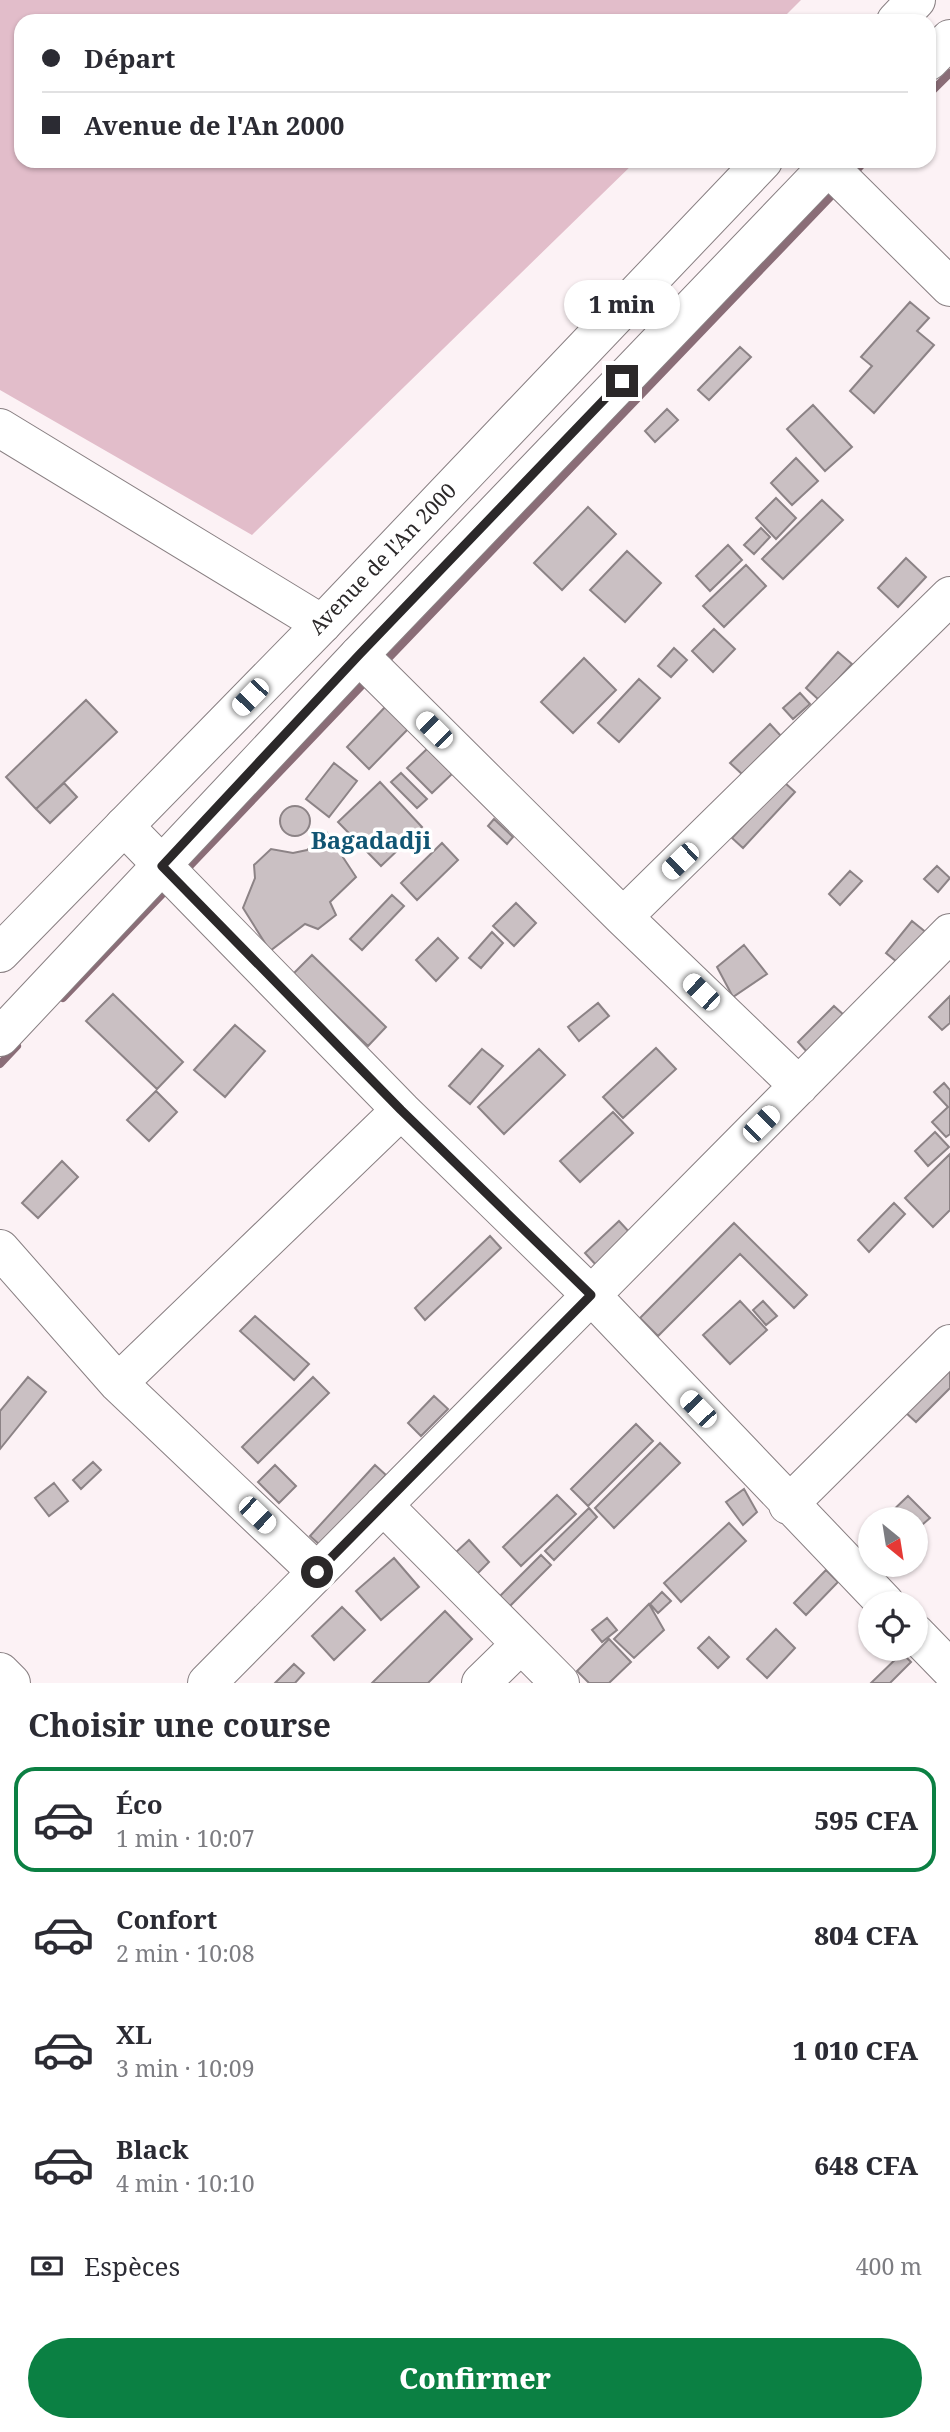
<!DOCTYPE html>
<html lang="fr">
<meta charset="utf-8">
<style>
body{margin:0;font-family:"Noto Serif",serif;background:#f2f2f3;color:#2b2b33;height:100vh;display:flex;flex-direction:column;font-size:26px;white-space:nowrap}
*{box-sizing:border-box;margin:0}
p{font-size:23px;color:#7c7c81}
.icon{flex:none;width:38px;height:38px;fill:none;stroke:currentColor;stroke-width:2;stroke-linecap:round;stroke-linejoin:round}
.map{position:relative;height:1683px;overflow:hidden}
.drawer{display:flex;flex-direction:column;background:#fff;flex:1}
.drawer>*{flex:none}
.guide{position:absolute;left:14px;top:14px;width:922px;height:154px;border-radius:21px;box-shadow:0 2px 5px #0004;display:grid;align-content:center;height:154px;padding:0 28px;background:#fff}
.needle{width:46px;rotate:150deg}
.tools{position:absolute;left:858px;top:1507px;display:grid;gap:14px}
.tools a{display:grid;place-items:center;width:70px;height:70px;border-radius:50%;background:#fff;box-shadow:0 2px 5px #0004;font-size:35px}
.end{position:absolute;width:32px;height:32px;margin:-16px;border:9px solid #2b2829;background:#fff;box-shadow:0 0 0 4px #fff}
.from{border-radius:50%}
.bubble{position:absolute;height:49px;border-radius:24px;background:#fff;box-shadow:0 2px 5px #0004;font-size:23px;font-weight:800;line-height:49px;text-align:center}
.car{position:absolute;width:21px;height:42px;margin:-21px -10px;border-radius:9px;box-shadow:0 0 5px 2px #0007;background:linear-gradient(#fff 24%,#345 0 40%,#fff 0 76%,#345 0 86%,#fff 0)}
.guide b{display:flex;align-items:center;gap:24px;height:66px;font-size:26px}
.guide b+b{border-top:2px solid #e1e1e2}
.guide i{width:18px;height:18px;background:#2b2b33}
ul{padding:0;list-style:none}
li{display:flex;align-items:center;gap:21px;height:105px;margin:0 14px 10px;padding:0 14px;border:4px solid transparent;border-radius:21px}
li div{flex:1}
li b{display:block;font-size:26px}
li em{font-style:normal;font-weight:800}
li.selected{border-color:#0b8043}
li>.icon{width:63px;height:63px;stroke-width:1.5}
h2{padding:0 28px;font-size:32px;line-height:84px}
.pay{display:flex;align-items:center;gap:18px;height:77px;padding:0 28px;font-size:26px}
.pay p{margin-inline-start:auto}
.button{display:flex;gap:14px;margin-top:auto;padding:14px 28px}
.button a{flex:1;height:80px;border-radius:42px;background:#0b8043;color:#fff;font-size:28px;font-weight:800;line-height:80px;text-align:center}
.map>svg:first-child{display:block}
</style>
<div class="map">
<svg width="950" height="1683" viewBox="0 0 950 1683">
<rect width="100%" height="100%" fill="#fcf2f5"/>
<path fill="#e2bdca" d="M0,0H801L780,21H21V161H636L252,535L0,390Z"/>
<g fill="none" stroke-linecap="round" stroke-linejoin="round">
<path stroke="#8a6d77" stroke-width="8" d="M929,94L950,73
M852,175L865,161
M382,665L838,189
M184,872L368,679
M63,998L170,886
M0,1064L17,1046"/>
</g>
<path fill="#cac0c3" stroke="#8c8386" stroke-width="2" d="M910,302L929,318L917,331L934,345L874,413L850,391L872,366L861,357Z
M740,347L751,357L709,400L698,390Z
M813,405L852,447L825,471L787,429Z
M667,409L678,420L655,442L645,431Z
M796,458L818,481L792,505L771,483Z
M776,498L796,518L776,539L756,518Z
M822,500L843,520L783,579L762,559Z
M588,507L616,534L562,590L534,563Z
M761,528L770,537L754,554L744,545Z
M728,545L742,560L710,591L696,576Z
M627,551L661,583L625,622L590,590Z
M906,558L926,577L898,607L878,588Z
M746,565L766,586L724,627L703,606Z
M714,629L735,649L713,672L692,651Z
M674,648L687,660L671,677L658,666Z
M838,652L852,664L819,700L806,688Z
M584,658L616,690L573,733L541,702Z
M639,679L660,698L619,742L598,723Z
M800,693L810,704L793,719L783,708Z
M86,700L117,732L36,809L6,777Z
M387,705L410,727L369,769L347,747Z
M770,724L781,736L742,774L730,763Z
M428,748L452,774L432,793L407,768Z
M334,763L357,781L329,817L306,799Z
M401,773L427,799L417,808L391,782Z
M380,782L422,827L381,866L338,822Z
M784,782L795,792L743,848L732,838Z
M64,783L77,797L50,823L36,809Z
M280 821a15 15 0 1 1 30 0a15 15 0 1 1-30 0Z
M494,819L513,837L507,844L488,826Z
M327,833L356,877L330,902L336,915L318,929L305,924L270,951L243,908L255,878L254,865L271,849L293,853L307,850Z
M442,843L458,860L417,900L401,883Z
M937,866L950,878L938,892L924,879Z
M850,871L862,881L840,905L829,894Z
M392,895L404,906L362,950L350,939Z
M516,903L536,923L514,946L493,926Z
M912,921L928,934L902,966L886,953Z
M492,932L503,943L481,968L469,958Z
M438,938L458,958L436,981L416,960Z
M744,945L767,974L733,997L717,967Z
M312,955L386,1027L368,1046L293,974Z
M113,994L183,1062L157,1089L86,1021Z
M950,996V1023L942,1030L929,1017Z
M598,1003L609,1016L579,1041L568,1027Z
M834,1006L845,1016L808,1053L798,1042Z
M235,1025L265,1051L225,1097L194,1070Z
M656,1048L676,1069L623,1118L603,1097Z
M482,1049L503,1066L470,1104L449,1086Z
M539,1049L565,1075L504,1134L478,1107Z
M944,1083L950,1090V1134L946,1137L932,1122L948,1107L934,1092Z
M156,1091L177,1112L149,1141L127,1120Z
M613,1112L633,1133L580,1182L560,1161Z
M935,1132L949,1147L928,1166L915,1151Z
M950,1154V1210L933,1227L905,1198Z
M62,1161L78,1177L38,1218L22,1203Z
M894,1203L905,1214L869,1252L858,1240Z
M619,1221L631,1234L597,1266L585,1253Z
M734,1223L807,1295L794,1308L740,1254L658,1336L640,1318Z
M490,1236L501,1248L425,1320L415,1308Z
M740,1301L767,1330L730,1364L703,1335Z
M763,1301L777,1316L766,1325L753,1310Z
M255,1316L309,1364L294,1380L240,1331Z
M950,1366V1388L916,1422L905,1412Z
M28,1377L46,1392L0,1449V1411Z
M313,1377L329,1393L258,1463L242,1447Z
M434,1396L448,1409L421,1436L408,1423Z
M636,1424L653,1441L588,1506L571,1489Z
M660,1443L680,1463L614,1528L595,1508Z
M93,1462L101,1470L81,1489L73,1480Z
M275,1465L296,1486L279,1503L258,1482Z
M375,1465L386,1475L321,1546L310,1536Z
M54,1483L68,1501L49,1516L35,1498Z
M744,1489L757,1512L743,1525L726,1502Z
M557,1495L576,1514L521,1566L503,1547Z
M908,1496L930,1518L915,1531V1519H884Z
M589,1508L597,1517L554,1560L545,1551Z
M729,1523L746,1541L681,1602L664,1583Z
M469,1540L489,1562L476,1575L455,1553Z
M541,1555L551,1565L506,1610L496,1600Z
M394,1558L419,1587L381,1620L356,1591Z
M826,1570L838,1582L806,1615L794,1603Z
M662,1592L671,1601L658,1613L650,1604Z
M649,1604L664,1630L634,1658L614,1639Z
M342,1607L365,1630L334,1660L312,1636Z
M445,1611L472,1639L428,1683H372Z
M607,1618L617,1630L602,1642L592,1630Z
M776,1629L795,1648L767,1678L747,1659Z
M709,1637L729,1657L718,1668L698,1648Z
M609,1639L631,1662L609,1683H589L577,1671Z
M902,1653L911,1662L890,1683H871Z
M294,1664L304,1673L295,1683H275Z"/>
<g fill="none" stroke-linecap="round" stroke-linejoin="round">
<g stroke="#887f82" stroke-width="40">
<path id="minor" d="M828,166L950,287
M0,428L322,624
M359,655L623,917L799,1086
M124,826L401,1110L591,1295L885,1603
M623,917L950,596
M0,1249L118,1383L317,1572
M118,1383L401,1110
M383,1505L560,1683
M788,1505L950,1344
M915,1633L950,1669
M0,1672L11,1683
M207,1683L950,933
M481,1683L521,1644"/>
</g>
<g stroke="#887f82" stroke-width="40">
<path id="major" d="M896,21L916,0
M929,61L950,39
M0,953L322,624L763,161
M0,1037L359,655L833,161"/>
</g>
<use href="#minor" stroke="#fff" stroke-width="38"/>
<use href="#major" stroke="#fff" stroke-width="38"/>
</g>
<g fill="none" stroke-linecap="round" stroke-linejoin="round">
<path stroke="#2b2829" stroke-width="9" d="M317,1572L591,1295L401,1110L162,866L359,655L622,381"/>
</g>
<g text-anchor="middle" stroke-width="7" stroke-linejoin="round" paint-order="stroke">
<g font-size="21" fill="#2b2829" stroke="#fff">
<text transform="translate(383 559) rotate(-46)" y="7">Avenue de l'An 2000</text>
</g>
<g font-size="24" font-weight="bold" fill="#115573" stroke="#fff">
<text x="371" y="849">Bagadadji</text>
</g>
</g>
</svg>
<div class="tools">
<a><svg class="needle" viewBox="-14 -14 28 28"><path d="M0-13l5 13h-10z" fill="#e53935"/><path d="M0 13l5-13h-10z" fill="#7c7c81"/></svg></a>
<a><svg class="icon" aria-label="locate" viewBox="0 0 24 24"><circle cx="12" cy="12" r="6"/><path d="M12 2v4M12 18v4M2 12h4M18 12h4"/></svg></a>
</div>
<i class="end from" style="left:317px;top:1572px"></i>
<i class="end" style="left:622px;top:381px"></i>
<div class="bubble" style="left:564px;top:280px;width:116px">1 min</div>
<i class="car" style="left:250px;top:697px;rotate:224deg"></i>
<i class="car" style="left:434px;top:730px;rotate:315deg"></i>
<i class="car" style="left:680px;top:861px;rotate:226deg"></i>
<i class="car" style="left:701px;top:992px;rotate:314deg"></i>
<i class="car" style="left:761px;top:1124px;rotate:45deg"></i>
<i class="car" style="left:698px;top:1409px;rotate:316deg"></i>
<i class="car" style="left:257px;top:1515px;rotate:134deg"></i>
<div class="guide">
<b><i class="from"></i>Départ</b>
<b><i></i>Avenue de l'An 2000</b>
</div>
</div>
<section class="drawer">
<h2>Choisir une course</h2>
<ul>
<li class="selected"><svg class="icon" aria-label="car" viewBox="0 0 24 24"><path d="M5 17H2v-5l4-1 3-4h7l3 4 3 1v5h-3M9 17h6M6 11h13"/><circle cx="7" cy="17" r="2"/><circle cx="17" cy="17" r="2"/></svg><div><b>Éco</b><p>1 min · 10:07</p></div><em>595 CFA</em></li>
<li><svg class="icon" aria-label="car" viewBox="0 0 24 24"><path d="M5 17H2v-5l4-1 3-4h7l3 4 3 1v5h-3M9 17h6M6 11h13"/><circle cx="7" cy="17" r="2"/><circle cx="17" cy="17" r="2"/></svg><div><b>Confort</b><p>2 min · 10:08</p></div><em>804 CFA</em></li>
<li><svg class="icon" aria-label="car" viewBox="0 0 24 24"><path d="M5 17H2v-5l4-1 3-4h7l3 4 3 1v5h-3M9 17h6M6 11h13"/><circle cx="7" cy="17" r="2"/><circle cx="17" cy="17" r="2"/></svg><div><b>XL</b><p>3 min · 10:09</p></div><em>1 010 CFA</em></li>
<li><svg class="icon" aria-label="car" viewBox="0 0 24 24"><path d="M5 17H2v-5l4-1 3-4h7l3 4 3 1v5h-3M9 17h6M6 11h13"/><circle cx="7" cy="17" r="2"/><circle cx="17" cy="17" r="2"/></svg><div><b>Black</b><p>4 min · 10:10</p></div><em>648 CFA</em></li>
</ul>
<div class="pay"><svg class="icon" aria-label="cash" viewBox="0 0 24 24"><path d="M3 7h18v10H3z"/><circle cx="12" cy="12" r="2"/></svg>Espèces<p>400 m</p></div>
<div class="button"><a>Confirmer</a></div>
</section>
